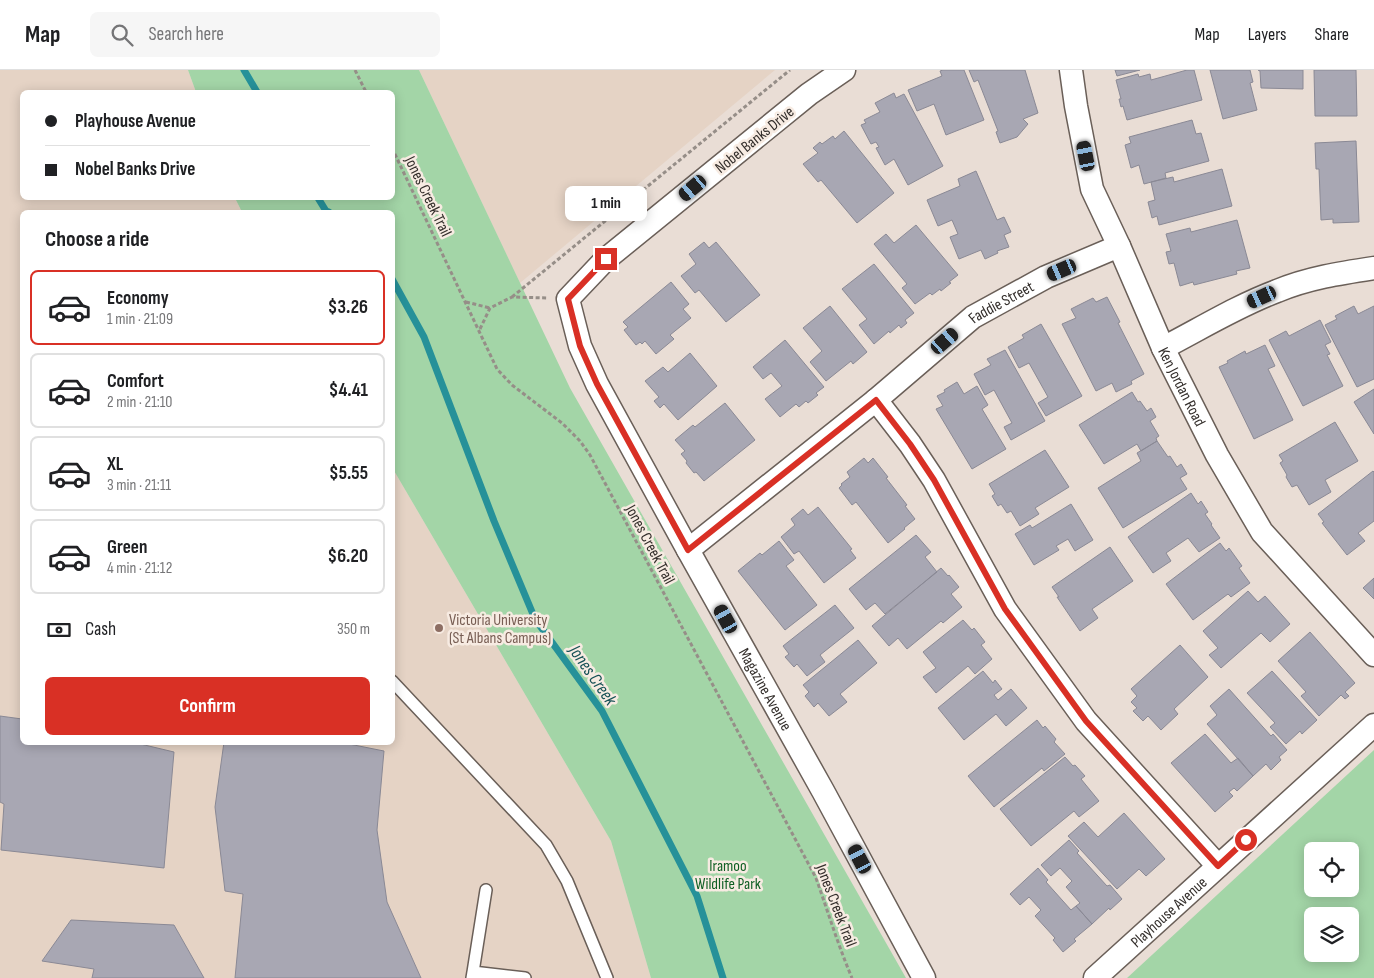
<!DOCTYPE html>
<meta charset="utf-8">
<style>
body{margin:0;font-family:"Sofia Sans Condensed",sans-serif;background:#f6f6f6;color:#202124;height:100vh;display:flex;flex-direction:column;font-size:19px;white-space:nowrap}
*{box-sizing:border-box;margin:0}
p{font-size:16px;color:#757577}
.icon{flex:none;width:28px;height:28px;fill:none;stroke:currentColor;stroke-width:2;stroke-linecap:round;stroke-linejoin:round}
.map{position:relative;flex:1;overflow:hidden}
.sheet{position:absolute;left:20px;top:140px;width:375px;height:535px;display:flex;flex-direction:column;background:#fff;border-radius:8px;box-shadow:0 2px 12px #0003}
.sheet>*{flex:none}
.guide{position:absolute;left:20px;top:20px;width:375px;height:110px;border-radius:8px;box-shadow:0 2px 12px #0003;display:grid;align-content:center;height:110px;padding:0 25px;background:#fff}
.controls{position:absolute;left:1304px;top:772px;display:grid;gap:10px}
.controls a{display:grid;place-items:center;width:55px;height:55px;border-radius:8px;background:#fff;box-shadow:0 2px 12px #0003;font-size:25px}
.end{position:absolute;width:22px;height:22px;margin:-11px;border:6px solid #d93025;background:#fff;box-shadow:0 0 0 2px #fff}
.from{border-radius:50%}
.bubble{position:absolute;height:35px;border-radius:8px;background:#fff;box-shadow:0 2px 12px #0003;font-size:16px;font-weight:700;line-height:35px;text-align:center}
.car{position:absolute;width:15px;height:30px;margin:-15px -8px;border-radius:6px;box-shadow:0 0 4px 1px #0007;background:linear-gradient(#222 24%,#8ab4d8 0 40%,#222 0 76%,#8ab4d8 0 86%,#222 0)}
.guide b{display:flex;align-items:center;gap:18px;height:48px;font-size:19px}
.guide b+b{border-top:1px solid #e0e0e0}
.guide i{width:12px;height:12px;background:#202124}
ul{padding:0;list-style:none}
li{display:flex;align-items:center;gap:15px;height:75px;margin:0 10px 8px;padding:0 15px;border:2px solid #e0e0e0;border-radius:8px}
li div{flex:1}
li b{display:block;font-size:19px}
li em{font-style:normal;font-weight:700}
li.on{border-color:#d93025}
li>.icon{width:45px;height:45px;stroke-width:1.5}
h2{padding:0 25px;font-size:22px;line-height:60px}
.pay{display:flex;align-items:center;gap:12px;height:55px;padding:0 25px;font-size:19px}
.pay p{margin-inline-start:auto}
.action{display:flex;gap:10px;margin-top:auto;padding:10px 25px}
.action a{flex:1;height:58px;border-radius:8px;background:#d93025;color:#fff;font-size:20px;font-weight:700;line-height:58px;text-align:center}
header{display:flex;align-items:center;gap:30px;box-sizing:border-box;height:70px;padding:0 25px;background:#fff;border-bottom:1px solid #e0e0e0}
header strong{font-size:24px}
nav{display:flex;gap:28px;margin-inline-start:auto;font-size:18px}
.search{width:350px;height:45px;background:#f6f6f6;display:flex;align-items:center;gap:12px;box-sizing:border-box;padding:0 18px;border-radius:8px;color:#757577;font-size:19px}
.map>svg:first-child{display:block}
</style>
<header>
<strong>Map</strong>
<div class="search"><svg class="icon" aria-label="search" viewBox="0 0 24 24"><circle cx="10" cy="10" r="6"/><path d="M15 15l6 6"/></svg>Search here</div>
<nav><a>Map</a><a>Layers</a><a>Share</a></nav>
</header>
<div class="map">
<svg width="1374" height="908" viewBox="0 0 1374 908">
<rect width="100%" height="100%" fill="#e9ddd5"/>
<path fill="#e5d3c5" d="M0,0H188L196,22H22V128H235L242,142H22V672H392L393,399L611,771L651,908H0Z
M419,0H775L520,213Z"/>
<path fill="#a3d5a7" fill-rule="evenodd" d="M188,0H419L570,318L906,908H651L611,771L393,399L392,142H242L235,128H392V22H196Z
M1374,680V908H1127ZM1312,781H1350V819H1312ZM1312,846H1350V884H1312Z"/>
<g fill="none" stroke-linecap="round" stroke-linejoin="round">
<path stroke="#269199" stroke-width="7" d="M244,0L257,22
M318,128L326,141L329,142
M392,209L424,267L494,451L535,549L602,641L697,826L723,908"/>
</g>
<path fill="#a8a7b3" stroke="#8a8995" d="M943,0H964L984,50L946,65L934,34L917,41L908,20L942,6L940,1Z
M969,0H1025L1038,43L1023,49L1028,54L1017,67L1000,73L996,62L998,61L978,10L974,12Z
M1115,0H1140L1117,6Z
M1187,0H1194L1202,30L1127,50L1123,36L1121,37L1119,29H1121L1116,10L1138,4L1139,7L1150,4L1151,10Z
M1210,0H1250L1253,12L1250,13L1257,40L1223,49Z
M1258,0H1303V19L1261,18L1260,1Z
M1314,0H1356L1357,46H1315Z
M894,23L896,28L904,24L943,96L908,115L894,89L885,95L876,78L879,77L876,72L871,74L861,55L866,53L864,50L880,42L875,33Z
M1192,50L1196,64L1201,63L1209,91L1165,103L1166,108L1144,114L1139,95L1131,98L1125,75L1131,73L1129,67Z
M844,61L894,123L857,153L821,110L818,112L803,94L818,83L813,78L820,72L822,74L833,66L835,69Z
M1356,71L1359,152L1333,153V149L1321,150L1319,99H1316L1315,73Z
M1222,99L1232,136L1159,155L1157,146L1152,148L1148,132L1155,130L1151,112L1173,107L1174,112Z
M976,101L997,150L1004,147L1011,162L1004,165L1009,177L997,181L998,183L985,189L981,180L959,189L950,167L958,164L952,150L938,156L927,130L960,116L958,109Z
M1237,150L1250,198L1236,201L1237,204L1194,215L1193,212L1180,216L1174,193L1169,194L1166,182L1171,181L1166,164L1190,158L1191,162Z
M916,155L958,205L949,212L951,213L941,221L940,219L932,225L930,223L915,234L902,218L907,214L874,174L886,164L894,173Z
M704,172L709,178L716,172L760,225L726,252L699,220L695,223L681,206L696,194L689,184Z
M874,194L914,243L905,250L907,253L901,258L899,255L890,263L889,261L874,274L859,255L867,249L842,219Z
M671,212L689,234L683,239L691,248L670,265L674,269L656,284L645,271L642,274L640,272L636,275L624,260L628,257L623,252Z
M1107,227L1120,252L1118,253L1144,304L1131,311L1132,314L1116,322L1112,313L1096,321L1062,254L1076,248L1071,239L1093,228L1096,232Z
M830,236L867,282L853,294L851,291L826,311L810,292L822,281L803,258Z
M1354,236L1358,244L1374,236V309L1357,317L1325,255L1337,249L1335,246Z
M1320,250L1331,272L1325,275L1330,284L1327,285L1343,316L1303,336L1269,270L1286,261L1289,266Z
M1041,254L1082,326L1046,346L1038,333L1048,327L1029,293L1019,298L1008,277L1024,268L1022,265Z
M785,270L824,317L816,323L818,325L808,333L806,331L799,337L796,334L780,347L765,329L782,316L771,303L763,309L753,297Z
M1265,275L1275,296L1268,299L1293,350L1254,369L1219,297L1228,293L1227,291L1245,281L1246,284Z
M1005,280L1045,351L1011,370L1004,357L1012,353L994,320L985,325L974,304L991,295L987,289Z
M690,283L717,316L678,350L664,334L660,338L654,331L659,327L645,311L663,297L668,302Z
M957,312L964,324L977,316L988,335L982,339L1006,379L972,399L936,339L943,336L937,326L945,322L944,320Z
M1374,319V364L1354,332Z
M1132,322L1138,332L1140,331L1147,341L1151,338L1156,347L1150,351L1159,366L1156,368L1157,371L1141,381L1137,374L1104,394L1079,355Z
M725,333L755,370L704,411L696,402L694,403L686,393L687,391L681,384L685,381L675,370L693,355L695,357Z
M1335,352L1358,391L1325,410L1331,422L1309,435L1297,415L1292,417L1286,407L1287,405L1280,393L1283,391L1279,385Z
M1157,371L1168,387L1170,386L1177,397L1181,394L1187,404L1180,408L1187,419L1123,458L1098,418L1141,391L1137,383Z
M1045,380L1069,417L1035,438L1039,444L1020,456L1011,441L1007,443L1001,434L998,436L992,426L995,424L989,414Z
M864,388L868,393L873,388L888,407L886,408L907,435L905,436L915,449L904,458L905,459L888,473L856,432L852,435L839,418L842,415L841,414L850,407L847,402Z
M1373,401L1374,402V451L1358,463L1365,471L1347,485L1322,453L1324,452L1318,444Z
M1191,423L1198,434L1201,431L1208,442L1205,444L1212,454L1211,455L1220,468L1199,482L1188,468L1166,483L1171,491L1153,503L1128,467Z
M1071,434L1093,470L1075,481L1068,469L1056,476L1059,480L1034,495L1015,464L1030,455L1032,458Z
M818,437L852,479L850,480L856,488L824,513L799,481L794,484L781,467L795,455L791,449L803,439L808,445Z
M916,465L931,482L925,487L937,502L885,544L875,533L866,540L849,519Z
M779,471L794,490L786,496L817,535L785,560L738,501L760,483L762,485Z
M1220,473L1226,481L1229,478L1242,496L1239,498L1250,513L1231,527L1228,524L1193,550L1166,514Z
M1110,477L1133,511L1092,539L1098,548L1080,561L1057,527H1059L1052,517Z
M941,498L948,506L949,505L959,517L951,524L962,537L943,553L941,551L907,579L898,568L889,576L872,556Z
M1374,508V529L1363,518Z
M1248,521L1258,532L1265,526L1290,554L1270,572L1261,563L1221,598L1209,585L1218,578L1203,561Z
M835,535L854,558L820,585L825,592L807,606L797,594L794,597L785,587L789,584L783,576Z
M963,550L972,560L974,558L985,572L981,575L992,589L975,604L968,596L936,623L923,607L936,598L923,582Z
M1310,562L1355,613L1345,622L1349,626L1345,629L1341,625L1319,646L1301,626L1306,622L1278,591Z
M858,570L877,593L840,624L847,632L829,646L818,633L814,637L805,626L809,622L803,615Z
M1180,575L1208,607L1174,639L1178,644L1161,660L1148,646L1143,651L1133,641L1137,638L1131,632L1137,626L1131,619Z
M983,601L993,613L995,610L1002,619L994,625L998,630L1011,619L1027,638L1006,656L996,644L964,670L938,638Z
M1272,601L1317,650L1302,664L1300,661L1286,674L1270,657L1275,653L1247,623Z
M1229,619L1271,666L1273,664L1287,680L1279,687L1281,690L1271,700L1266,694L1253,706L1207,654L1217,645L1210,636Z
M0,646L22,649V672H132L174,682L164,798L1,780L4,734L0,732Z
M1037,650L1043,658L1045,656L1056,669L1054,672L1065,684L1044,701L1042,698L994,737L968,706Z
M1205,664L1231,693L1238,688L1253,706L1237,721L1234,718L1229,722L1233,726L1215,742L1171,693Z
M224,672H339L384,681L377,760L387,832L421,908H235L243,824L225,821L215,737Z
M1065,687L1073,696L1075,695L1085,706L1081,709L1099,731L1079,747L1074,741L1031,776L1000,739Z
M1124,743L1165,789L1146,806L1139,799L1117,819L1068,766L1084,752L1098,767Z
M1069,770L1079,781L1077,783L1107,816L1110,815L1122,829L1110,840L1109,838L1092,854L1076,836L1080,833L1066,817L1072,811L1060,798L1051,806L1041,795Z
M1038,798L1048,810L1046,812L1071,840L1076,836L1092,854L1074,869L1076,871L1063,882L1053,870L1055,868L1035,846L1041,840L1029,827L1020,835L1010,824Z
M71,850L174,855L204,908H92L94,899L42,891Z"/>
<g fill="none" stroke-linecap="round" stroke-linejoin="round">
<g stroke="#6a5f58" stroke-width="14">
<path id="lane" d="M392,611L546,775L567,811L607,908
M473,902L486,820
M472,908L473,902L525,908"/>
</g>
<g stroke="#6a5f58" stroke-width="25">
<g id="street">
<path id="s1" d="M844,0L809,24L606,189L568,229L580,276L597,314L688,480L823,721L924,908"/>
<path id="s2" d="M1071,0L1076,36L1092,119L1119,176L1163,278L1217,385L1262,462L1374,585"/>
<path d="M1163,278C1200,259 1237,236 1277,221C1308,208 1341,203 1374,198"/>
<path d="M876,330L910,374L934,410L1005,539L1086,651L1218,796"/>
<path id="s3" d="M688,480L876,330L973,247L1046,207L1119,176"/>
<path id="s4" d="M1095,908L1374,655"/>
</g>
</g>
<path stroke="#968e88" stroke-width="3" stroke-dasharray="4 2.5" stroke-linecap="butt" d="M355,0L366,22
M392,78L497,299L512,315L562,353L580,371L590,385L816,808C828,842 838,875 852,908
M512,227L790,0
M466,232L490,238
M480,259L490,238L512,227L548,228"/>
<use href="#lane" stroke="#fff" stroke-width="11"/>
<use href="#street" stroke="#fff" stroke-width="22"/>
</g>
<g fill="none" stroke-linecap="round" stroke-linejoin="round">
<path stroke="#d93025" stroke-width="6" d="M606,189L568,229L580,276L597,314L688,480L876,330L910,374L934,410L1005,539L1086,651L1218,796L1246,770"/>
</g>
<circle fill="#8d6e63" stroke="#f7ebe2" stroke-width="2" cx="439" cy="558" r="5"/>
<g text-anchor="middle" stroke-width="5" stroke-linejoin="round" paint-order="stroke">
<g font-size="16" fill="#332e2b" stroke="#f7ebe2">
<text transform="translate(754 69) rotate(-39)" y="6">Nobel Banks Drive</text>
<text transform="translate(429 126) rotate(64)" y="6">Jones Creek Trail</text>
<text dy="6" stroke="none"><textPath href="#s3" startOffset="400">Faddie Street</textPath></text>
<text dy="6" stroke="none"><textPath href="#s2" startOffset="338">Ken Jordan Road</textPath></text>
<text transform="translate(651 474) rotate(62)" y="6">Jones Creek Trail</text>
<text dy="6" stroke="none"><textPath href="#s1" startOffset="798">Magazine Avenue</textPath></text>
<text transform="translate(837 835) rotate(69)" y="6">Jones Creek Trail</text>
<text dy="6" stroke="none"><textPath href="#s4" startOffset="99">Playhouse Avenue</textPath></text>
</g>
<g font-size="16" fill="#785e54" stroke="#f7ebe2" text-anchor="start">
<text x="449" y="555">Victoria University<tspan x="449" dy="18">(St Albans Campus)</tspan></text>
</g>
<g font-size="16" fill="#0e5f23" stroke="#f7ebe2">
<text x="728" y="801">Iramoo<tspan x="728" dy="18">Wildlife Park</tspan></text>
</g>
<g font-size="18" font-style="italic" fill="#165156" stroke="#f7ebe2">
<text transform="translate(593 605) rotate(55)" y="6">Jones Creek</text>
</g>
</g>
</svg>
<div class="controls">
<a><svg class="icon" aria-label="locate" viewBox="0 0 24 24"><circle cx="12" cy="12" r="6"/><path d="M12 2v4M12 18v4M2 12h4M18 12h4"/></svg></a>
<a><svg class="icon" aria-label="layers" viewBox="0 0 24 24"><path d="M12 4l9 5-9 5-9-5zM3 14l9 5 9-5"/></svg></a>
</div>
<i class="end from" style="left:1246px;top:770px"></i>
<i class="end" style="left:606px;top:189px"></i>
<div class="bubble" style="left:565px;top:116px;width:82px">1 min</div>
<i class="car" style="left:1086px;top:86px;rotate:349deg"></i>
<i class="car" style="left:693px;top:118px;rotate:230deg"></i>
<i class="car" style="left:1062px;top:200px;rotate:247deg"></i>
<i class="car" style="left:1262px;top:227px;rotate:245deg"></i>
<i class="car" style="left:945px;top:271px;rotate:49deg"></i>
<i class="car" style="left:726px;top:549px;rotate:331deg"></i>
<i class="car" style="left:860px;top:789px;rotate:332deg"></i>
<div class="guide">
<b><i class="from"></i>Playhouse Avenue</b>
<b><i></i>Nobel Banks Drive</b>
</div>
<section class="sheet">
<h2>Choose a ride</h2>
<ul>
<li class="on"><svg class="icon" aria-label="car" viewBox="0 0 24 24"><path d="M5 17H2v-5l4-1 3-4h7l3 4 3 1v5h-3M9 17h6M6 11h13"/><circle cx="7" cy="17" r="2"/><circle cx="17" cy="17" r="2"/></svg><div><b>Economy</b><p>1 min · 21:09</p></div><em>$3.26</em></li>
<li><svg class="icon" aria-label="car" viewBox="0 0 24 24"><path d="M5 17H2v-5l4-1 3-4h7l3 4 3 1v5h-3M9 17h6M6 11h13"/><circle cx="7" cy="17" r="2"/><circle cx="17" cy="17" r="2"/></svg><div><b>Comfort</b><p>2 min · 21:10</p></div><em>$4.41</em></li>
<li><svg class="icon" aria-label="car" viewBox="0 0 24 24"><path d="M5 17H2v-5l4-1 3-4h7l3 4 3 1v5h-3M9 17h6M6 11h13"/><circle cx="7" cy="17" r="2"/><circle cx="17" cy="17" r="2"/></svg><div><b>XL</b><p>3 min · 21:11</p></div><em>$5.55</em></li>
<li><svg class="icon" aria-label="car" viewBox="0 0 24 24"><path d="M5 17H2v-5l4-1 3-4h7l3 4 3 1v5h-3M9 17h6M6 11h13"/><circle cx="7" cy="17" r="2"/><circle cx="17" cy="17" r="2"/></svg><div><b>Green</b><p>4 min · 21:12</p></div><em>$6.20</em></li>
</ul>
<div class="pay"><svg class="icon" aria-label="cash" viewBox="0 0 24 24"><path d="M3 7h18v10H3z"/><circle cx="12" cy="12" r="2"/></svg>Cash<p>350 m</p></div>
<div class="action"><a>Confirm</a></div>
</section>
</div>
